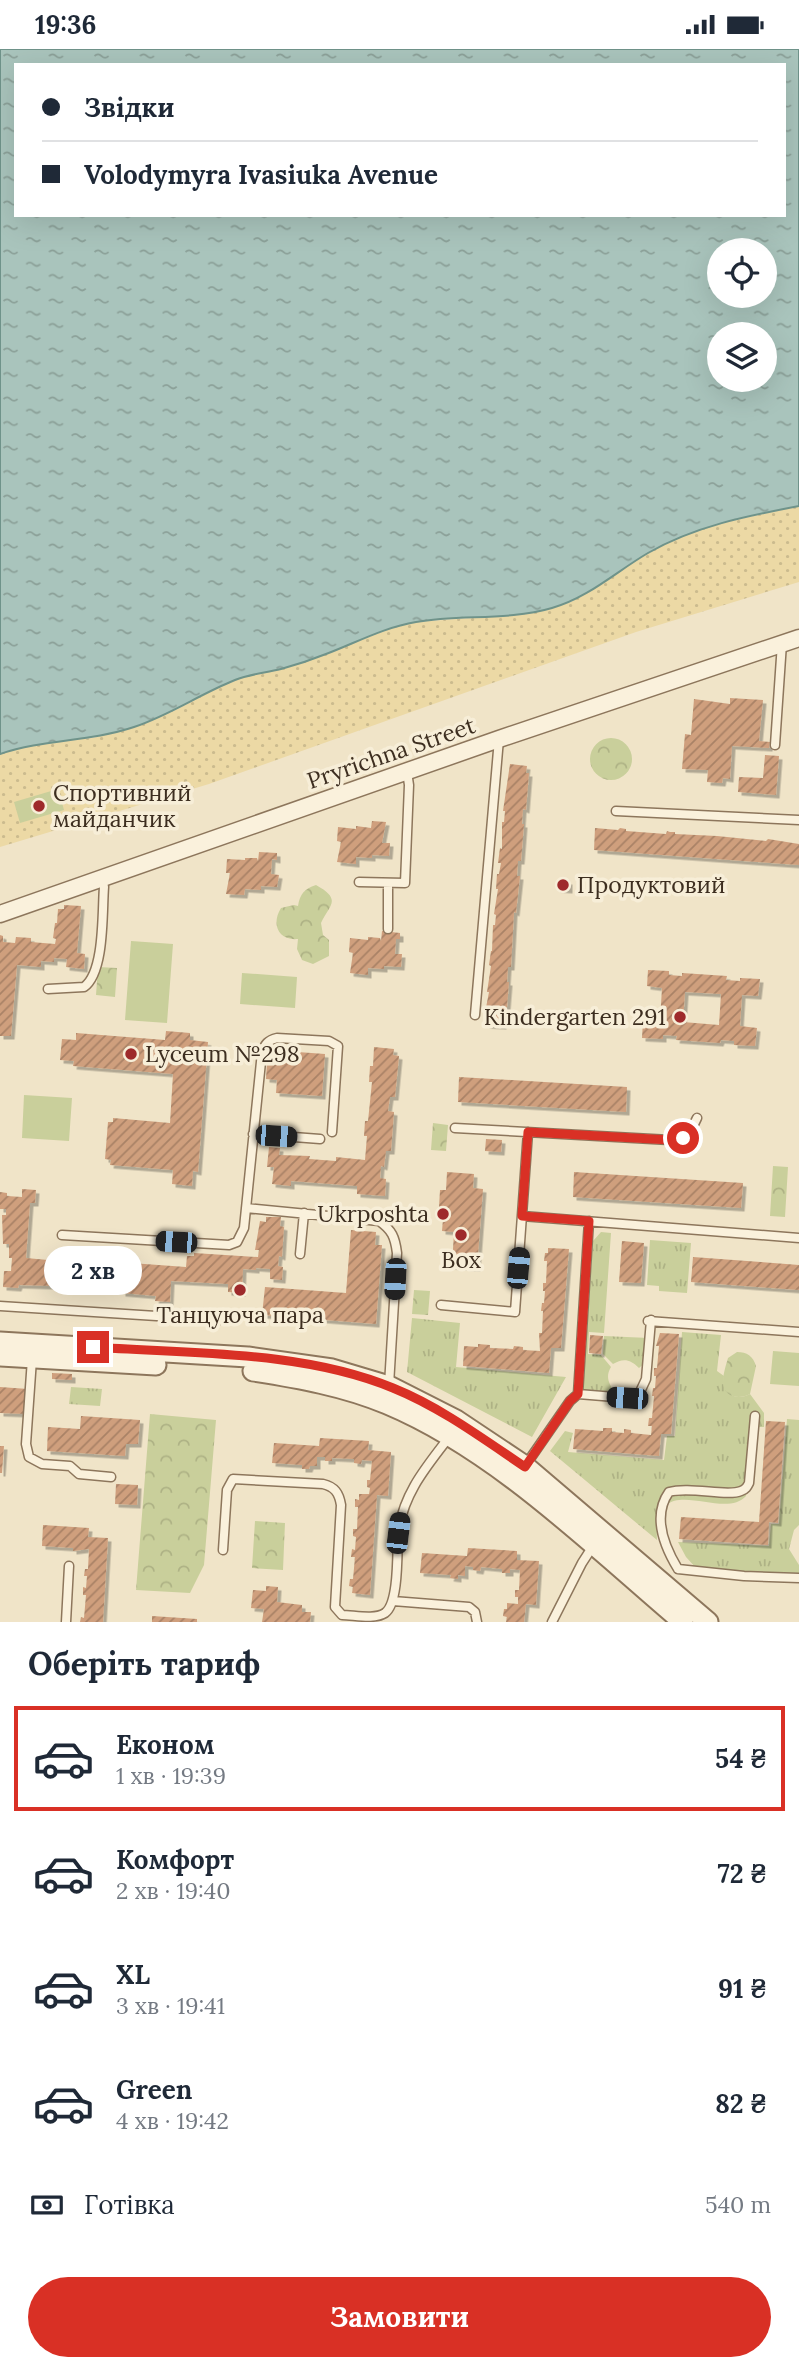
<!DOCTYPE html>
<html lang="uk">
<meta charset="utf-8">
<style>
body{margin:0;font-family:Lora,serif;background:#f6f6f7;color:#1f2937;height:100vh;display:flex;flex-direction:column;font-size:26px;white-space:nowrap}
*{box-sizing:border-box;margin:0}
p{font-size:23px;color:#747a83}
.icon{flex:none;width:38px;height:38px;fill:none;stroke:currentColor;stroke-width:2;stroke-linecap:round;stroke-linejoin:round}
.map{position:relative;height:1573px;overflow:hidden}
.details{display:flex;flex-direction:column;background:#fff;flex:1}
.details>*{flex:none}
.top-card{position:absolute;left:14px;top:14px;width:772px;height:154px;border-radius:0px;box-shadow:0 7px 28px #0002;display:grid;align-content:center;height:154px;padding:0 28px;background:#fff}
.fabs{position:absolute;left:707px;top:189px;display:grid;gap:14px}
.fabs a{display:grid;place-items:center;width:70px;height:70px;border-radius:50%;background:#fff;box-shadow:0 7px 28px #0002;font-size:35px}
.end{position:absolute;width:32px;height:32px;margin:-16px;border:9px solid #d93025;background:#fff;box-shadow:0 0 0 4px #fff}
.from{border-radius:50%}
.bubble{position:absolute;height:49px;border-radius:24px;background:#fff;box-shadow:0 7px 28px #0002;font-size:23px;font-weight:700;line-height:49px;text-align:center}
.car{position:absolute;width:21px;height:42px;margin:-21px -10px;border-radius:9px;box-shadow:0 0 5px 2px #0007;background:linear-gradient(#222 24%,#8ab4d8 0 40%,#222 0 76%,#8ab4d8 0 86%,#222 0)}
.top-card b{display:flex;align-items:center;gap:24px;height:66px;font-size:26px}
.top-card b+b{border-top:2px solid #e0e1e3}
.top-card i{width:18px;height:18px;background:#1f2937}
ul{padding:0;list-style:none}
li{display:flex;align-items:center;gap:21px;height:105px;margin:0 14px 10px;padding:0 14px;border:4px solid transparent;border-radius:0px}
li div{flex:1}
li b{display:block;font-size:26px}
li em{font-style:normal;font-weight:700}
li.selected{border-color:#d93025}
li>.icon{width:63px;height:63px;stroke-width:1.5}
h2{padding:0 28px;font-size:32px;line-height:84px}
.pay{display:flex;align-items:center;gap:18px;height:77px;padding:0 28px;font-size:26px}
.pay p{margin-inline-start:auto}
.action{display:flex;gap:14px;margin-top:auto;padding:14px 28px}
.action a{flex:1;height:80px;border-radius:42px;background:#d93025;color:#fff;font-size:28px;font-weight:700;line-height:80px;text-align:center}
.status{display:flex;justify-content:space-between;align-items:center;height:49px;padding:0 35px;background:#fff;direction:ltr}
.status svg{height:19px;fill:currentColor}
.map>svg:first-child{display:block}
</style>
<div class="status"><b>19:36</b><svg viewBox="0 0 49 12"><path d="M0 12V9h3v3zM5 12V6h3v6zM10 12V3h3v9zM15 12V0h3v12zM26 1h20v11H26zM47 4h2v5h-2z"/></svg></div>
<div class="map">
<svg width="799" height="1573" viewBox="0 0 799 1573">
<defs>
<pattern id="grass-tufts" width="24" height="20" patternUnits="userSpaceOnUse" patternTransform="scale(1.75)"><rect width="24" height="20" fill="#c9cf9b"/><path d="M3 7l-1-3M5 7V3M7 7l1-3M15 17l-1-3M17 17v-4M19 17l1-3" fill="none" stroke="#aeb285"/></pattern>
<pattern id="sand-dots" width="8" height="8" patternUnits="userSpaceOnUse" patternTransform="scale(1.75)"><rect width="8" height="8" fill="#ecd9a5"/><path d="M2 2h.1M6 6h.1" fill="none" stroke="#cbbb8e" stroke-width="1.8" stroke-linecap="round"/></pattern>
<pattern id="park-crowns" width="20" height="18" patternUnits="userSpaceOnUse" patternTransform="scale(1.75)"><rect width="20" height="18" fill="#c9cf9b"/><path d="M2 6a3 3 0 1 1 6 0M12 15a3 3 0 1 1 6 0" fill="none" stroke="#aeb285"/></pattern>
<pattern id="water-ripples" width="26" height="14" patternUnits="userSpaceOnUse" patternTransform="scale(1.75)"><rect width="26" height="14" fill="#a9c4bc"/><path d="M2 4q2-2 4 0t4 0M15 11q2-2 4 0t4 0" fill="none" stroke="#8ba098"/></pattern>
<pattern id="building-hatch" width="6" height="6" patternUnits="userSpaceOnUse" patternTransform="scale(1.75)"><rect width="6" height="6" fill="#cf9f7d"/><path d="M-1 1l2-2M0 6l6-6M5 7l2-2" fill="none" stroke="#a98266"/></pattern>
<filter id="shadow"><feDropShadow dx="3.5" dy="3.5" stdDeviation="0" flood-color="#0004"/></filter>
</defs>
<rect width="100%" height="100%" fill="#f0e4c8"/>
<path fill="url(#grass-tufts)" d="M601,1183L611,1184L604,1284L589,1283L588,1305L601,1306L611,1318C605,1328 609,1335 615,1344L601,1347L583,1343L593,1192Z
M650,1191L691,1194L687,1244L659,1242V1237L647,1236Z
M412,1269L460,1274L456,1318L566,1328L532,1388L407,1323Z
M682,1283L721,1286L717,1322L724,1327C721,1344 735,1353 750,1345L764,1364V1378H752L746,1447C722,1474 653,1416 657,1491L550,1402L565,1382L573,1384L568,1403L664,1411L667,1387H675Z
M604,1287L649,1289L647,1312L639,1319C630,1310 623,1309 613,1315L603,1305Z
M71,1338L102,1340L100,1357L69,1355Z
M787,1370L799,1371V1476L794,1481L789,1500L799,1516V1527L696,1519L686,1508L678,1493L769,1497L771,1475H779Z"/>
<path fill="url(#sand-dots)" d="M799,457V533L636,583L209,735L0,798V705L37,694L93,689L133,678L178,660L219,638L251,625L302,614L387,581L415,573L517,566L553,559L571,553L648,504L681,487L722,474Z"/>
<path fill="url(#park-crowns)" d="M590 710a21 21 0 1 1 42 0a21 21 0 1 1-42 0Z
M316,836C343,851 329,856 321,874L323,886L329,891V907L313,915L302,911L297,900L298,890C278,892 271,875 281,859L294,856L298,857C300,845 304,840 316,836Z
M98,918L117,919L115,948L96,946Z
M433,1074L448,1076L446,1102L431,1101Z
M773,1117L788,1118L785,1168L770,1167Z
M414,1241L430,1242L428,1266L412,1265Z
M737,1303C747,1303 753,1307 756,1317L750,1345C739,1351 723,1348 723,1333C723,1325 726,1316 728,1309Z
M150,1365L216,1371L204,1516L190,1544L136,1541Z
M255,1472L285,1474L283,1521L252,1519Z"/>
<path fill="#c9cf9b" d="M58,740L64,761L20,774L14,753Z
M131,892L173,895L167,974L125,971Z
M242,924L297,928L295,959L240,955Z
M24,1046L72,1049L69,1092L22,1089Z
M773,1302L799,1304V1337L770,1335Z"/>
<path fill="url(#water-ripples)" stroke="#6f938a" stroke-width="2" fill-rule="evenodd" d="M0,0H799V457C747,467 695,477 648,504C617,522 588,549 552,559C508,572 461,565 416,573C385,578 355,594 326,605C311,611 296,616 281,620C265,624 250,625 235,631C200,645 170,666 134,678C89,693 44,690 0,705ZM16,16H784V166H16ZM719,201H765V247H719ZM719,285H765V331H719Z"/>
<path fill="url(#building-hatch)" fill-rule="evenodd" filter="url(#shadow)" d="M730,649L763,651L759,692L770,693L769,699L732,697L730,730L723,729L722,734L707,733L708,721L682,720L685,685L691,686L694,650L730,655Z
M765,706L779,707L776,746L738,743L739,728L763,729Z
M510,715L527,717L526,724H529L526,761L523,760L522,775H524L521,812H518L517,827H520L516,864L514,863L511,918H508L507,933H509L506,970L504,969L503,977L486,976V970L484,969L489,943H487L491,917L489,916L491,902H492L493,876H495L496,866L494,865L498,840H496L497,825H499L501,814H498L500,799L502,800V773H504L505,762H503Z
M372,772L386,773L382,794H390L389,807L372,806V809L356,808V815L337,813L341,793L337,792L338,778L356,780V777L371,779Z
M595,779L618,781L620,779L626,780V782L666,785L667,782L670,783H675V785L717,787L766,792L768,790L799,795V816L594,801Z
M259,803L277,804V811L272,810L271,825L279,826L277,838L261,837V841L245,840L244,846L226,845L230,824H226L227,810L245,811V809H257L258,812Z
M558,832H569V841L557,840Z
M64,856L81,857L77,904L85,905L84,920L66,918L67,910L54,909V913L41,912V918L17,916L11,987H0V886L3,887V893L15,894L16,888L31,889V893L55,895L56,890L53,889L55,874H57L58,860H64Z
M382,882L400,884V890H396L395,905H402L401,918L384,917V920L368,919V926L350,924L353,904L349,903L350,889L368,891V888L380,889L381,892Z
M648,921L669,922V926L682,927V924L727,927L726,931L740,932V929L760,930L758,947L742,946L740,977L757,979L755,997L734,996V992L721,991L720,994L676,991L677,987L663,986V990L642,989L643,971L660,972L662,939L647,937ZM685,943L721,945L719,976L683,973Z
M166,982L190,984V991L208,993L198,1123L193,1122L192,1137L172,1135L173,1121L110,1116L111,1111L105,1110L108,1073H113V1069L170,1074L173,1025L73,1017L74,1012L60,1011L62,990L76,991V984L165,991Z
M374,998L394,1000L393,1006L399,1007L395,1048H390L388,1062L394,1063L391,1102H386L384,1118L381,1117L380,1129L386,1130L385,1147L357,1145V1137L291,1132V1137L272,1135L274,1118H267L269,1098L280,1099L279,1106L310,1107L309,1110L336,1112V1108L365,1111L367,1087H364L365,1072H368L372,1033H369L370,1017H373Z
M284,1002L325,1005L322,1047L276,1044L277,1031L266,1030L267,1013H269L270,1004L284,1005Z
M459,1028L627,1038L626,1063L458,1053Z
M486,1090L502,1091L501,1103L485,1102Z
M447,1123L474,1125L473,1139L483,1140L477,1219L452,1217L454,1183L442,1182L444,1158H439L440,1141H446Z
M574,1123L743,1134L741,1159L573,1148Z
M22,1140L36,1141L35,1154H30L26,1209L48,1211V1208L186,1218L187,1207H194V1204L258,1208L259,1201H255L260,1172L266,1173V1168H281L280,1177L284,1178L282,1208L279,1207L278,1217L283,1218L282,1231L270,1230V1220L256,1219V1221L243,1220L242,1244L228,1243V1235L171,1232L170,1253L155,1252L156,1247L122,1244V1241L101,1240V1232L88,1231V1238L19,1236L18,1239L3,1238L4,1222H11L12,1209H9V1195H3L2,1166H6V1160H0V1143L7,1144V1147L22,1148Z
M351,1181L376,1183L375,1196H382L376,1275L262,1266L265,1238L346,1244Z
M622,1192L644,1194L641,1234L619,1233Z
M548,1199L569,1200L561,1299H551L549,1324L463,1317L464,1297L478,1298V1295L490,1296V1299L513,1300L514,1297L523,1298V1301L540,1302L539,1284H542L543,1262H541L542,1254H544L545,1242H543V1234H546L547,1212H544L545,1204H548Z
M693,1208L799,1216V1241L691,1233Z
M660,1284L679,1285L671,1385H661L659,1407L573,1400L575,1380L603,1382V1379H612V1383L624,1384V1380L631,1381V1384L651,1386L652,1377H648L649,1369H652L654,1347H652L653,1339H655L656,1327H654V1319H657L659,1297H656Z
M590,1286L603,1287L601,1305L589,1304Z
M52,1324L72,1325V1331L52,1330Z
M0,1338L28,1340L26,1365L0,1364Z
M81,1367L140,1371L138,1395H126L125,1407L47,1402L48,1378L80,1380Z
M766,1372L785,1373L778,1474L769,1473L768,1496L679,1490L681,1468L759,1473Z
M320,1389L369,1392L368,1401L391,1403L388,1447L377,1446L370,1546L352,1544L353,1538L349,1537L350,1530H353L355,1508H351L352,1500L355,1501L356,1488L353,1487V1480H357L358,1458H355V1450L359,1451V1445H369L370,1439L367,1438V1431H370L372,1412L362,1411L361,1415L354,1414V1410L332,1409V1412H325V1408H317V1417H310L309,1420H302V1416L272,1414L274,1394L319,1397Z
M0,1397H4L2,1424H0Z
M116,1435L138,1436L137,1456L115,1455Z
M43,1476L89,1479L88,1488L108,1489L103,1573H80L81,1568L84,1569L86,1546H83V1538L86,1539L87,1527H84L85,1520H88L89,1500L73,1502V1499L42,1497Z
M468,1499L517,1502V1511L539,1512L536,1556L526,1555L524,1573H506L507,1568L503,1567L504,1560H507V1554L518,1555V1548H515V1541H519L520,1521L510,1520V1524H502V1520L481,1518L480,1522L473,1521V1518L465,1517V1527L458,1526V1530L450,1529L451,1526L420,1524L422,1504L467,1507Z
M266,1537L278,1538L277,1553L302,1556V1563H311L310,1573H262L264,1560L251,1559L253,1541L266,1542Z
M152,1567L197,1570V1573H152Z"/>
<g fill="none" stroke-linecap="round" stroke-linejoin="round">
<g stroke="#8d765c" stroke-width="11">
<path id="service" d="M775,696L782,594
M616,762L799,771
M359,833L405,834L409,736L407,723
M388,834V880
M48,940L84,938C105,923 102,862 104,838L102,829
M475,966L499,690
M455,1079L670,1091C684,1089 691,1083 697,1069
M253,1085L320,1090
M246,1159L379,1172C392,1181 395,1188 397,1204L389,1336
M522,1167L799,1189
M62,1186L229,1196L237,1193L244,1179L262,1003C265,995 268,991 277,989L329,992L338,997L332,1083
M300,1205L304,1164
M441,1256L515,1263L528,1083
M0,1257L219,1271
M648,1272L799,1283
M32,1310L26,1395L29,1408L42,1415L70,1417L79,1425L111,1428
M578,1345L627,1349L640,1343L646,1330L651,1271
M525,1417L570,1352L578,1345L589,1172
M223,1501L227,1441L233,1430L323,1435C335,1438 339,1444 341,1456L335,1558L342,1566C354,1566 374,1571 385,1564C399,1554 397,1504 398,1486C402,1446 426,1418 450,1387
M678,1520C664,1497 652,1467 669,1443C690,1437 727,1448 741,1442C746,1440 747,1438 749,1434L755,1367
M678,1520L744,1527L799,1529
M393,1552L469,1558L475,1563L477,1573
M66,1573L69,1517
M552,1573L582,1514L593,1497"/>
</g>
<g stroke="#8d765c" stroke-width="19">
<path id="minor" d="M0,865L499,690L799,589"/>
</g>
<g stroke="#8d765c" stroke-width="23">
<path id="tertiary" d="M0,1293L248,1308L332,1320L389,1337L456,1371L525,1417L708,1573
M0,1307L156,1316
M253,1322C298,1329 344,1337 387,1355C497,1401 593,1497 683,1573"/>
</g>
<use href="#service" stroke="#faf1dc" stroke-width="8"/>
<use href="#minor" stroke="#faf1dc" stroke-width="16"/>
<use href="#tertiary" stroke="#faf1dc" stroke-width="19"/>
</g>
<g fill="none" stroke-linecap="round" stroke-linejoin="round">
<path stroke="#d93025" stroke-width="9" d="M93,1298C190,1305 302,1301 393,1339C440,1358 482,1389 525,1418L570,1352L578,1345L589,1172L522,1167L528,1083L670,1091L683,1089"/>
</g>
<g fill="#9e2a2b" stroke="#f7eed8" stroke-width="2.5">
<circle cx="39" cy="757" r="7"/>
<circle cx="563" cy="836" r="7"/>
<circle cx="680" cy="968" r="7"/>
<circle cx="131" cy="1005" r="7"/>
<circle cx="443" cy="1165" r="7"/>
<circle cx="461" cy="1186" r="7"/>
<circle cx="240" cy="1241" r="7"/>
</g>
<g text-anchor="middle" stroke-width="7" stroke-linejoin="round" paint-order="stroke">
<g font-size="23" fill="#3d2e20" stroke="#f7eed8">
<text transform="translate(391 704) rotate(-19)" y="8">Pryrichna Street</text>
</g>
<g font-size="23" fill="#3d2e20" stroke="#f7eed8" text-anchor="start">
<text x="53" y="752">Спортивний<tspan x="53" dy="26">майданчик</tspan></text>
<text x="577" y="844">Продуктовий</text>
<text x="666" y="976" text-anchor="end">Kindergarten 291</text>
<text x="145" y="1013">Lyceum №298</text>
<text x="429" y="1173" text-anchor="end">Ukrposhta</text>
<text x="461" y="1219" text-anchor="middle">Box</text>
<text x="240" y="1274" text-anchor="middle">Танцуюча пара</text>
</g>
</g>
</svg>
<div class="fabs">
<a><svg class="icon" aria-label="locate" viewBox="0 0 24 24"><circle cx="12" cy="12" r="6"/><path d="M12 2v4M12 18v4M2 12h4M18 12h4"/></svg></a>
<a><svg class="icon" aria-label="layers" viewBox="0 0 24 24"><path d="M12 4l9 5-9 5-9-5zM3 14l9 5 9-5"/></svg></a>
</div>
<i class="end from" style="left:683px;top:1089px"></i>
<i class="end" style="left:93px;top:1298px"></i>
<div class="bubble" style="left:44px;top:1197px;width:98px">2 хв</div>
<i class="car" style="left:276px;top:1087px;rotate:94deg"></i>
<i class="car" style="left:176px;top:1193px;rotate:273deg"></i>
<i class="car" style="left:518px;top:1219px;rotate:5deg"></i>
<i class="car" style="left:395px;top:1230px;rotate:183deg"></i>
<i class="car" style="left:627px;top:1349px;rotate:274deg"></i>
<i class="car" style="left:398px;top:1484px;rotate:7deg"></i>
<div class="top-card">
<b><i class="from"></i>Звідки</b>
<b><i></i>Volodymyra Ivasiuka Avenue</b>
</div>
</div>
<section class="details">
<h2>Оберіть тариф</h2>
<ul>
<li class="selected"><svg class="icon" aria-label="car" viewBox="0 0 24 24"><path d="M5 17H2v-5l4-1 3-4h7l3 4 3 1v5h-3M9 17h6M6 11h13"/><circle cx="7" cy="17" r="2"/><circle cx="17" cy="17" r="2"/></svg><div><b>Економ</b><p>1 хв · 19:39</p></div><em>54 ₴</em></li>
<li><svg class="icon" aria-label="car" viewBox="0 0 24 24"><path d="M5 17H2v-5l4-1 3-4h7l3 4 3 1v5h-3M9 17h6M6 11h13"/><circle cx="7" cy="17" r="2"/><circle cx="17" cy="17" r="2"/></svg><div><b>Комфорт</b><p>2 хв · 19:40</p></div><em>72 ₴</em></li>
<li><svg class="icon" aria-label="car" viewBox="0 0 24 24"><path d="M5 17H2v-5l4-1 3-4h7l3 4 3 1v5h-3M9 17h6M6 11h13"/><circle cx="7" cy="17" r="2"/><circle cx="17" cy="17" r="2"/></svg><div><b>XL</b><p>3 хв · 19:41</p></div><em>91 ₴</em></li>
<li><svg class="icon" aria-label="car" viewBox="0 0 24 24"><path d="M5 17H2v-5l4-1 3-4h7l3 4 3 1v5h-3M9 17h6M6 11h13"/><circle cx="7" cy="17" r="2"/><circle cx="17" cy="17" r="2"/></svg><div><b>Green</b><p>4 хв · 19:42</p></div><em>82 ₴</em></li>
</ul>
<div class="pay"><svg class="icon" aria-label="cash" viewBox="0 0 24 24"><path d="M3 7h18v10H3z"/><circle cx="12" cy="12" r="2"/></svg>Готівка<p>540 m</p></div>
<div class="action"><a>Замовити</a></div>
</section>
